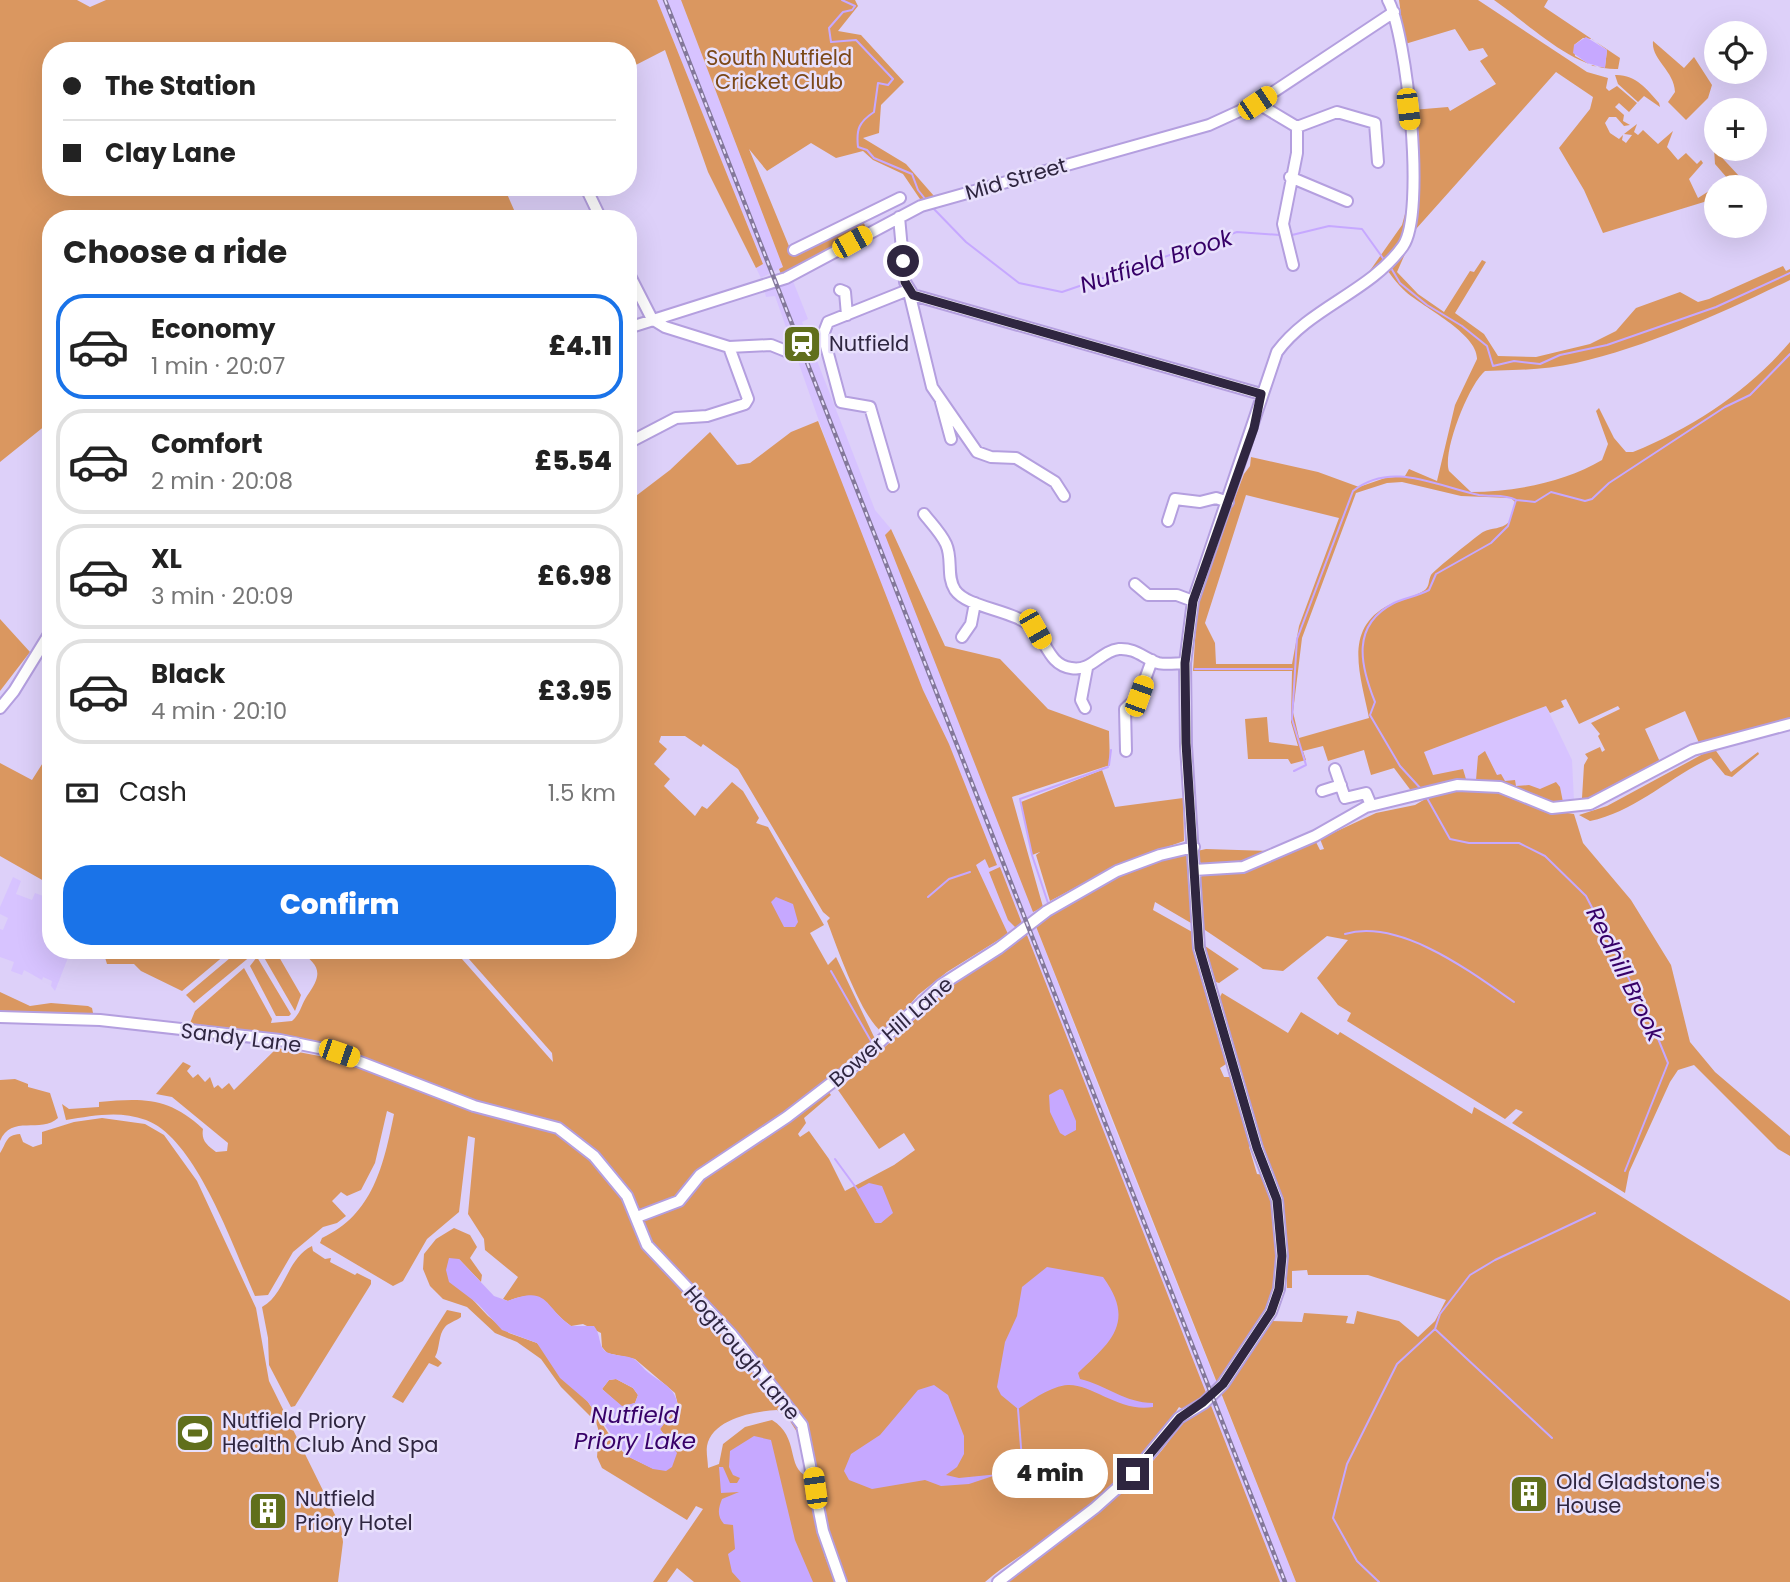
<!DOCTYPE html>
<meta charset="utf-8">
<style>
body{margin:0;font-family:Poppins,sans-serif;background:#f2f2f2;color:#222;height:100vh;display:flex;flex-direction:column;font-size:26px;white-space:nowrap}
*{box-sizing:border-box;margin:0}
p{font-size:23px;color:#767676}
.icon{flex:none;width:38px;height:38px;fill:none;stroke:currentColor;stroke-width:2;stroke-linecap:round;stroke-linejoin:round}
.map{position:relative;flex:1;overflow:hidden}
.side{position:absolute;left:42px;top:210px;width:595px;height:749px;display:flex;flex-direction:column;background:#fff;border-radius:28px;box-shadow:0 7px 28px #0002}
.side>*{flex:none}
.banner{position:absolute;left:42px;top:42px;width:595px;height:154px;border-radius:28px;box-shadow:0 7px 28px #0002;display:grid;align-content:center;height:154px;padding:0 21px;background:#fff}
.fabs{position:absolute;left:1704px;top:21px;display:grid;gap:14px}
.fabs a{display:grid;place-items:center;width:63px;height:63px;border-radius:50%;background:#fff;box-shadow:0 7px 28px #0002;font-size:35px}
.end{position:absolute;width:32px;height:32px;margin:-16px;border:9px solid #2f2640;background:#fff;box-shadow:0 0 0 4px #fff}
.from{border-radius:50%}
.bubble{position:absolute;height:49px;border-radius:24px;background:#fff;box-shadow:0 7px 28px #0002;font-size:23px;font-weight:800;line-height:49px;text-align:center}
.car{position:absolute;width:21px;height:42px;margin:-21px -10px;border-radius:9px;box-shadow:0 0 5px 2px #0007;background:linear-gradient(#f5c518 24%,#345 0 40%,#f5c518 0 76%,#345 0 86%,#f5c518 0)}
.banner b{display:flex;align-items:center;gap:24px;height:66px;font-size:26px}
.banner b+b{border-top:2px solid #e0e0e0}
.banner i{width:18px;height:18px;background:#222}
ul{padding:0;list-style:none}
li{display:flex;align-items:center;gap:21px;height:105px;margin:0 14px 10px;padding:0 7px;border:4px solid #e0e0e0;border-radius:28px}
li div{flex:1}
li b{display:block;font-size:26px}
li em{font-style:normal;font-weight:800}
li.current{border-color:#1a73e8}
li>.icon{width:63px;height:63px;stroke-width:1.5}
h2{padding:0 21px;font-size:32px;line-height:84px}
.pay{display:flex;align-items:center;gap:18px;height:77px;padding:0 21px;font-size:26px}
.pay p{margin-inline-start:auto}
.cta{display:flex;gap:14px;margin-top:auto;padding:14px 21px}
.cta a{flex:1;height:80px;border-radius:28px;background:#1a73e8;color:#fff;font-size:28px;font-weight:800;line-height:80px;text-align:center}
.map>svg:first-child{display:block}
</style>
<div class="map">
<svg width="1790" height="1582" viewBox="0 0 1790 1582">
<rect width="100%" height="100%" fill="#ddd0f9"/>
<path fill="#d7c3ff" d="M657,0H681L783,267L761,278L756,268L763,264Z
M793,281L808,319L802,322L875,510L891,529L1029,862L1043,907L1007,933L978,872L775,296L766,297L764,289Z
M1546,706L1572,760L1574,801L1557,802L1498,784L1466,779L1463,769L1432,776L1424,752Z
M13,877L21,881L16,894L32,900L35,893L51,899V950H71L55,991L51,986L52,981L43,977L42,980L24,970L22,975L11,971L14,962L0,957V929L3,930L8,918L0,914V907Z
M1035,924L1111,1119L1296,1582H1280L1189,1354L1025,930Z"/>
<path fill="#da9760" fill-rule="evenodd" d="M0,0H77L90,7L106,0H657L763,264L756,268L708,172L665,50L628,69V51H51V187H504L518,219H51V429L46,425L0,462Z
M681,0H855L858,6L838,31L861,35L904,82L881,105L879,133L863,138L906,164L934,196L922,202L903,174L873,160L863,151L836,158L811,143L767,171L749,149L791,251L863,221L866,228L782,277L779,269L783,267Z
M1399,0H1478L1587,72L1608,78L1606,88L1609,91L1617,86L1637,103L1629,112L1619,103L1615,107L1624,115L1623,121L1630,125L1624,126L1616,117H1609L1605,123L1610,133L1619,139L1623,135L1622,140L1626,143L1632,135L1624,134L1637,124L1634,132L1638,135L1643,130L1658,144L1673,131L1667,147L1678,160L1686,153L1697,164L1701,160L1703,163L1689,179L1698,198L1728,179L1715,164L1714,149L1739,176L1725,187H1717V194L1704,202L1603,233L1584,190L1559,148L1590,109L1593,97L1556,72L1416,229L1397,272L1418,294L1444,312L1470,271L1474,272L1482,260L1486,262L1455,313L1484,334L1498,356L1536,357L1590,344L1616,331L1636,308L1680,292L1698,302L1709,299L1783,266L1786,271L1790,269V280C1722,313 1650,346 1576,363C1546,370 1515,370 1485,371C1469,384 1442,452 1449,471L1471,492C1514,492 1565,482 1602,460L1608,444L1596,411L1599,408L1614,438L1626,452H1633C1694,427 1747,392 1790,342V720L1699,743L1685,711L1645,729L1660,762L1594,798H1582L1584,765L1588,758L1585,754L1600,747L1602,752L1605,750L1598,736L1600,734L1591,723L1620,709L1618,706L1579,724L1566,699L1561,701L1564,707L1550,713L1546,706L1424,752L1433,775L1463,769L1466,779L1412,792L1394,768L1371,775L1364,750L1328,761L1323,746L1303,751L1306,760L1291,764L1288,759H1248L1245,719L1267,717L1269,742L1298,746L1291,722L1292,671H1193L1198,595L1244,474L1250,466L1251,457L1318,472L1359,487L1385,478L1405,476L1409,469L1437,481L1455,405L1477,359C1478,334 1423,307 1406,292C1396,283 1389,272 1381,262L1369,272L1402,225L1411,192L1412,110L1448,107L1450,111L1496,84L1480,61L1488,56L1483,48L1469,51L1455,29L1405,44ZM1402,482L1461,496L1511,498L1515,502L1509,522C1501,530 1492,527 1483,532C1477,536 1433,571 1431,575C1428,581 1430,585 1425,590C1414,597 1401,599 1389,605C1342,629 1361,676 1369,718L1299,738L1293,712L1302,638L1356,493L1387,483ZM1246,495L1339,518L1299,626L1292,664H1216L1215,643L1205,623Z
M1494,0H1548L1544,7L1620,58L1618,69C1575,71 1529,24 1494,0ZM1583,38L1592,39L1607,50L1605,67L1593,66L1575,56L1574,45Z
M1653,41L1684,68L1694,57L1712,85L1708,98L1686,120L1668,102L1675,92C1674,70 1651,60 1653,41Z
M1615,75C1635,74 1647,89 1659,103L1660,107L1644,96L1638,102L1618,84Z
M818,421L923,690L949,744L997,865L989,868L985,859L976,865L1008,934L947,972L918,995L887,1031L882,1032C861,1017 837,947 827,921L830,918L823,912L738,769L703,744L701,747L685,736H661L659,742L667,749L654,764L670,779L664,786L695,816L702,806L707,809L732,782L743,791L759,818L756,823L768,827L824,925L810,933L828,965L836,957L875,1039L808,1095L702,1168L828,1091L831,1095L804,1118L806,1123L798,1134L800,1137L809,1131L829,1159L845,1191L894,1165L915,1150L904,1133L879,1149L838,1090L948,989L1025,930L1280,1582H1006C1054,1546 1170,1468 1184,1410L1179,1407C1147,1457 1091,1510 1042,1542C1022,1555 1003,1566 985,1582H845L835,1561L806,1429L797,1432L788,1418L777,1410C754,1411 712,1419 707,1446C706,1453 708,1461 708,1468L719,1464L723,1444L745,1427L772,1420C800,1437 786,1468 807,1476L825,1557L835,1582H694L677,1568L667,1582H653L703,1509L696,1506L687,1520L602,1468L597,1457L599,1432L596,1422L561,1387L541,1359L517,1342L495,1333L467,1307L443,1299L430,1286L423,1269L424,1254L436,1239L454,1228L470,1235L477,1247L470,1258L482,1275L481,1282L459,1259L473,1300L488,1316L509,1333L537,1343L588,1402L616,1445L627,1456L654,1469L671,1444L660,1429L678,1405L675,1393L635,1359L607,1353L602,1347L601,1333L583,1324L571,1326C545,1308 546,1286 508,1301L503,1299L518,1277L485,1250L484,1239L468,1214L475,1138L468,1136L459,1212L427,1239L403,1281L393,1286L320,1243L322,1238C373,1215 384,1164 394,1114L387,1111L375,1163L361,1190L347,1196L341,1192L332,1201L346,1216L337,1223L323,1227L293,1252L268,1295L255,1296C234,1249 196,1138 146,1120C118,1110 93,1116 66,1120L62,1104L69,1109L99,1107V1102C143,1098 169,1097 203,1129C201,1141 207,1145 216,1152L227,1151L228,1143L172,1097L156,1094L183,1062L191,1066L187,1071L193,1078L198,1074L205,1082L210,1077L214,1088L218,1085L222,1089L229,1083L234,1090L277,1048L346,1061L266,1033L188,1028L195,1011L244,968L272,1019L271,1023L292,1021C301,1013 301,1005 307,996C323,974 321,965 297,950H454L553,1062L552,1053L461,950H628V502L670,470L710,432L737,465L750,463L791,432Z
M891,529L945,646L1000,659L1048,709L1109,731L1110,765L1012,797L1043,907L1033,912L885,535Z
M0,619L30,652L0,691Z
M1714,748L1731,772L1758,752L1759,754L1732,777L1725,775L1711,758C1669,777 1635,812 1590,821L1579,815L1607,806Z
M51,750V885L0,856V763L32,780Z
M1485,751L1497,775L1501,774L1505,781L1515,780L1516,786L1529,785L1540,789L1556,782L1560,787L1563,802L1556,804L1492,782L1476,780L1478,756Z
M1102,770L1115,807L1183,798L1184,841L1121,863L1050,901L1036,855L1040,852L1032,855L1021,802Z
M1458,790L1495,792L1536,808L1574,814L1583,843L1631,900L1671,965L1690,1042L1715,1072L1790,1136V1156L1778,1149L1694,1065L1678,1070L1670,1082L1629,1172L1625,1193L1512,1123L1523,1112L1516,1109L1505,1119L1347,1021L1351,1013L1338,1005L1317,978L1348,940L1327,936L1283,971L1263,969L1202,928L1199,878L1205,874L1235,873L1315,840L1320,850L1324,849L1320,839L1376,813L1415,805L1427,798Z
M1206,849L1270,851L1253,861L1204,866L1200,862L1197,851Z
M1184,853L1188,855L1191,923L1155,902L1153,910L1194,933L1229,1062L1220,1068L1224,1077H1233L1253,1143L1249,1147L1257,1174L1264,1175C1277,1212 1282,1260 1272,1299C1267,1322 1249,1347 1239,1368L1272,1321L1302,1322L1304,1313L1348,1316L1346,1323L1354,1324L1357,1311L1399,1321L1418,1337L1435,1321L1446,1300L1368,1275H1308L1307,1270L1292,1271V1288H1287L1286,1233L1281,1196L1244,1092L1218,1001L1222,993L1288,1033L1301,1012L1338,1035L1340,1032L1472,1114L1474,1107C1581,1169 1684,1238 1790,1301V1582H1296L1035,924L1113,877L1141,864Z
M1000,867L1023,926L1016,928L1008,920L989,872Z
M1205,946L1239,969L1219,983L1213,981Z
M206,950H222L225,955L182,991L141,971L134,964H107L103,951Z
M265,950H275L301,995L295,1011L262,954Z
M236,953H251L252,955L194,1003L186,995Z
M257,957L291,1014L289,1016H276L250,966Z
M0,992L30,1006L51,1003L88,1006L92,1008L93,1013L87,1016L0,1013Z
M15,1079L28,1084V1087L50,1093L58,1118C41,1134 11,1114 0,1141V1080Z
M102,1118L145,1124L164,1135L197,1181L256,1308L269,1381L341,1527L343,1542L338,1582H0V1153C7,1143 5,1135 20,1134L23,1142L33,1147L42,1144V1132L74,1122Z
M312,1246L313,1251L325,1259L331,1258L330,1262L355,1275L357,1273L371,1280V1284L295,1406L291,1407L269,1365L268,1338L262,1307C286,1294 286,1259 312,1246Z
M447,1310L461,1313V1317C456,1321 448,1323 445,1327C438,1335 440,1348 435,1357L442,1363L438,1367L429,1363L403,1403L392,1397Z
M616,1379L633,1388L638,1395L635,1403L622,1407L602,1389L609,1380Z"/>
<path fill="#c6a8ff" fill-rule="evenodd" d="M1586,37L1607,50L1605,68L1587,63L1573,53L1574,45Z
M776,897L793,904L798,922L795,927H784L771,902Z
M1060,1089L1063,1090L1076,1121V1130L1065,1136L1060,1133L1050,1112L1049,1095Z
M869,1183L882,1186L893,1213L881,1223H875L856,1190Z
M449,1258L459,1259L494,1296L508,1301C549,1285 543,1306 571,1326H594C601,1334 598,1345 605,1351C611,1356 624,1355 632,1358C639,1361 643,1369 649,1373C663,1384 674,1386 678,1405L660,1429L677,1453L672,1467L666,1471L653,1469L627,1456L588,1402L560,1378L537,1343L502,1330L478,1304L449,1282L446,1270ZM616,1379L633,1388L638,1395L635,1403L622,1406L602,1389L609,1380Z
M1047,1267L1103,1277C1136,1322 1111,1342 1078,1373L1080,1379C1106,1385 1125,1403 1153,1403V1407C1121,1413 1092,1384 1068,1385C1051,1386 1032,1400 1018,1409L1001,1395L997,1387L1005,1342L1017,1316L1022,1287Z
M934,1385L948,1395L964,1436V1454L957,1467L946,1475L959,1478L999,1474L969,1484L941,1486L925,1480L872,1489L849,1480L844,1471L851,1454L880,1435L918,1390Z
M754,1436L771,1440L795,1540L813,1582H741L732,1572L728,1554L735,1549L733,1525L724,1524C717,1516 718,1509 722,1499L739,1492L721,1493L719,1467H723L730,1483H737L740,1478L733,1475L729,1467L730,1451Z"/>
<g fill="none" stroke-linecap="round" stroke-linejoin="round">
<path stroke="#c6a8ff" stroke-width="2" d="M842,0L855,6L852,10L843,12L829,28L831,42L856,40L893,79L888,85L878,83L874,112C859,122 856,129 858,147L867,150L874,158L912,174L918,190L926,200
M932,207L966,242L1019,283L1062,292L1237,232L1280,235
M1292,235L1329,226L1362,229L1385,261
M1391,268L1400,283L1427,305L1462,326L1487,346L1493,366L1514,361L1540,364L1560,355L1607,345L1716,307L1790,273
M1195,669H1292
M1109,765L1111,750
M1294,771L1306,765L1292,719L1297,639L1353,491C1392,460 1438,487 1479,495C1492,497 1505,494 1516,500
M1422,790L1400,766L1370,715L1375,702C1360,665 1351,625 1394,603C1405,598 1418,596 1429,590L1436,574L1491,543L1508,526L1516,500L1535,502L1551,492L1585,501L1592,499L1609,483L1725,407L1750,395L1790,354
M1427,798L1450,839L1469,843H1519L1545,856L1586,896L1650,1019L1668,1063L1625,1171
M1186,824V843
M928,897L949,879L970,872
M1049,906L1032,855L1020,799L1108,767
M1345,934C1400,918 1471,972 1514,1002
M1199,968L1203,980
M831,971L871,1041
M835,1159L857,1189
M1435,1329L1552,1438
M999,1474L1012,1470L1022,1460L1018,1409
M1379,1582L1357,1561L1333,1518L1347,1464L1397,1364L1435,1329L1440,1314L1470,1275L1495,1260L1595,1213"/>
<g stroke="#b49fdf" stroke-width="14">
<path id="minor" d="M1257,103L1297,127L1337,112L1375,123L1378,162
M1290,177L1347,201
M588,192L601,219
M899,217L905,282L913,295L1261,394
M794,250L900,198
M1293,265L1283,224L1297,153V127
M628,272L652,319L665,327L729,347L771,345L786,351
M840,290L845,292L847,315
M628,328L786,278L921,206L1209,125L1257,103L1394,12
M941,402L951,439
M628,443L676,418L707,416L745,404L748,399L729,347
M893,486L870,407L841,402L823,335L828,322L903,292H909L932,387L977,452L991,457L1016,458L1055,482L1064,496
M924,514C931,523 941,533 946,544C953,559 946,576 955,590C968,609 1016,609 1035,630C1047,644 1050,665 1071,668C1092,672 1100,651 1119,649C1136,648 1143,658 1158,663C1165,665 1177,663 1185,663
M1168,521L1175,499L1200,502L1216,498L1228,502
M1135,584L1148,595H1177L1193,601
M962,637L971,624L975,603
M0,708L14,691L51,631
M1085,708L1081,700L1087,668
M1126,751L1125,709L1139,696L1152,660
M1335,769L1345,798L1366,793L1371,805
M1322,791L1341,785
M1194,870L1243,867L1315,836L1366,807L1457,785L1500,787L1552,808L1590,804L1693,750L1790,724
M0,1017L100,1020L280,1040L329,1050L474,1106L558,1128L594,1156L627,1196L647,1245L732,1335L802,1425L823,1531L841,1582
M637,1217L679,1201L700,1175L787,1117L856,1064L941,985L999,948L1047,911L1117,871L1160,855L1194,847
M998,1582L1095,1508L1133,1474L1179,1418L1204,1403L1223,1384L1271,1312L1279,1289L1282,1256L1277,1200L1257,1148L1199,948L1186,746L1185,663L1193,601L1277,352C1310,307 1370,292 1403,246C1426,214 1407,34 1388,0"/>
</g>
<use href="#minor" stroke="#fff" stroke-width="10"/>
<g stroke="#83789a" stroke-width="4.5">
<path id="rail" d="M665,0L1285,1582"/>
</g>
<use href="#rail" stroke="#e8e0fc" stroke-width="2" stroke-dasharray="5" stroke-linecap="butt"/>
</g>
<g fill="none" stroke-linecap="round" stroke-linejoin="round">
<path stroke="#2f2640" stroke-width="9" d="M903,261L905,282L913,295L1261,394L1254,428L1193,601L1185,663L1186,743L1199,948L1257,1148L1277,1200L1282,1256L1279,1289L1271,1312L1223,1384L1203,1402L1180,1418L1133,1474"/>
</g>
<defs>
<g id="station-square" transform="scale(2.0125)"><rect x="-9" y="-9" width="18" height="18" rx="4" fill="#606f1b" stroke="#e8e0fc"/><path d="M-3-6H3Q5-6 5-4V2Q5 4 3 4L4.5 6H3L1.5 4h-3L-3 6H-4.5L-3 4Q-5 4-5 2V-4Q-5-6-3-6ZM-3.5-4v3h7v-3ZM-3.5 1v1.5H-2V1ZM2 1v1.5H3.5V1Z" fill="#fff"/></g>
<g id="stadium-square" transform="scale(2.0125)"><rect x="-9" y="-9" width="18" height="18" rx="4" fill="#606f1b" stroke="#e8e0fc"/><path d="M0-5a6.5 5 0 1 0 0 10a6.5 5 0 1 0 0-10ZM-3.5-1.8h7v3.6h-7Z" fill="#fff"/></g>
<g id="building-square" transform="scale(2.0125)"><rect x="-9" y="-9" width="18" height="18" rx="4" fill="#606f1b" stroke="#e8e0fc"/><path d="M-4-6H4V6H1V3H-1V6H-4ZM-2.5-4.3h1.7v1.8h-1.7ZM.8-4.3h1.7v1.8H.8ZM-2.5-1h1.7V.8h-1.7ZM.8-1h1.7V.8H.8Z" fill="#fff"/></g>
</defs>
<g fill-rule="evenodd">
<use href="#station-square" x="802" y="344"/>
<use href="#stadium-square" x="195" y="1433"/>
<use href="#building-square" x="1529" y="1494"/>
<use href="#building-square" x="268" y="1511"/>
</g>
<g text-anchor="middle" stroke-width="5" stroke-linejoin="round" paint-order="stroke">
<g font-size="21" fill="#7b4818" stroke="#e8e0fc">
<text x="779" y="65">South Nutfield<tspan x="779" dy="24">Cricket Club</tspan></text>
</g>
<g font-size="21" fill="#2f2640" stroke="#e8e0fc">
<text transform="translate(1016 179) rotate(-16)" y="7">Mid Street</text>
<text transform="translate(891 1032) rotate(-41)" y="7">Bower Hill Lane</text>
<text transform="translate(241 1038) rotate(7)" y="7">Sandy Lane</text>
<text transform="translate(742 1353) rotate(50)" y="7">Hogtrough Lane</text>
</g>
<g font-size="21" fill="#2f2640" stroke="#e8e0fc" text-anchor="start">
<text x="829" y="351">Nutfield</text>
<text x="222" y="1428">Nutfield Priory<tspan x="222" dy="24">Health Club And Spa</tspan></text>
<text x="1556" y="1489">Old Gladstone's<tspan x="1556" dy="24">House</tspan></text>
<text x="295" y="1506">Nutfield<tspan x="295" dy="24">Priory Hotel</tspan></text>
</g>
<g font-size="23" font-style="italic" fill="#370068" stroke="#e8e0fc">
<text transform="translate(1156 261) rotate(-18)" y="8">Nutfield Brook</text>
<text transform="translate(1625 974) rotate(64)" y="8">Redhill Brook</text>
<text x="635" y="1423">Nutfield<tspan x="635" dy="26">Priory Lake</tspan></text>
</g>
</g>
</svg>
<div class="fabs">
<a><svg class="icon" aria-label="locate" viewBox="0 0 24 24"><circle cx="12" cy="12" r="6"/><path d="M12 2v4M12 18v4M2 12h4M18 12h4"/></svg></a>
<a>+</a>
<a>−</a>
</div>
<i class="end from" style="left:903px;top:261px"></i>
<i class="end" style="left:1133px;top:1474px"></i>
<div class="bubble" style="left:992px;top:1449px;width:116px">4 min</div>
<i class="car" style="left:1257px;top:103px;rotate:56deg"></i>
<i class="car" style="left:1408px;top:109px;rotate:173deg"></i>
<i class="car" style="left:852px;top:242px;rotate:61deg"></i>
<i class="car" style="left:1035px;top:629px;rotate:150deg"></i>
<i class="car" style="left:1139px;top:696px;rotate:20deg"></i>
<i class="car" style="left:339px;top:1053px;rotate:109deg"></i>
<i class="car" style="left:815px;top:1488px;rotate:352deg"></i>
<div class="banner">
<b><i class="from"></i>The Station</b>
<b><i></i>Clay Lane</b>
</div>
<section class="side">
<h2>Choose a ride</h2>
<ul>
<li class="current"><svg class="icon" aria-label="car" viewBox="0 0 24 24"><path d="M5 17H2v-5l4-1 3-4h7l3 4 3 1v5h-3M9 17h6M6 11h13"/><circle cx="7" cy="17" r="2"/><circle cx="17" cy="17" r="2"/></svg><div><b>Economy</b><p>1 min · 20:07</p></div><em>£4.11</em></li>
<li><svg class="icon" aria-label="car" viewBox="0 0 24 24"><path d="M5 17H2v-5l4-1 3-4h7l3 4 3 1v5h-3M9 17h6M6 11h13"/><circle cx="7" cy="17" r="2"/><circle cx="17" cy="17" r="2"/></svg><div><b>Comfort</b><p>2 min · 20:08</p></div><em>£5.54</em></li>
<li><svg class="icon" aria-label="car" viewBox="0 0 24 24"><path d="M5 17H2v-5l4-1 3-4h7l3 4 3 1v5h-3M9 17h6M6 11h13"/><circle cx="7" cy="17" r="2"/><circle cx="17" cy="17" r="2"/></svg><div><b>XL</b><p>3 min · 20:09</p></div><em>£6.98</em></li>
<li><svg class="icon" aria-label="car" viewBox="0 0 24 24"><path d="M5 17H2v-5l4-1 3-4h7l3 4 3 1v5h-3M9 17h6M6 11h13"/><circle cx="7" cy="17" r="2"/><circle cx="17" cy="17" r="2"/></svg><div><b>Black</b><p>4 min · 20:10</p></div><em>£3.95</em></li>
</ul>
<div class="pay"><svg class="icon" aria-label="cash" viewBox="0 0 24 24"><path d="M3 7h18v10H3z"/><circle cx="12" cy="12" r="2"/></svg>Cash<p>1.5 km</p></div>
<div class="cta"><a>Confirm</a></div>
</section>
</div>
